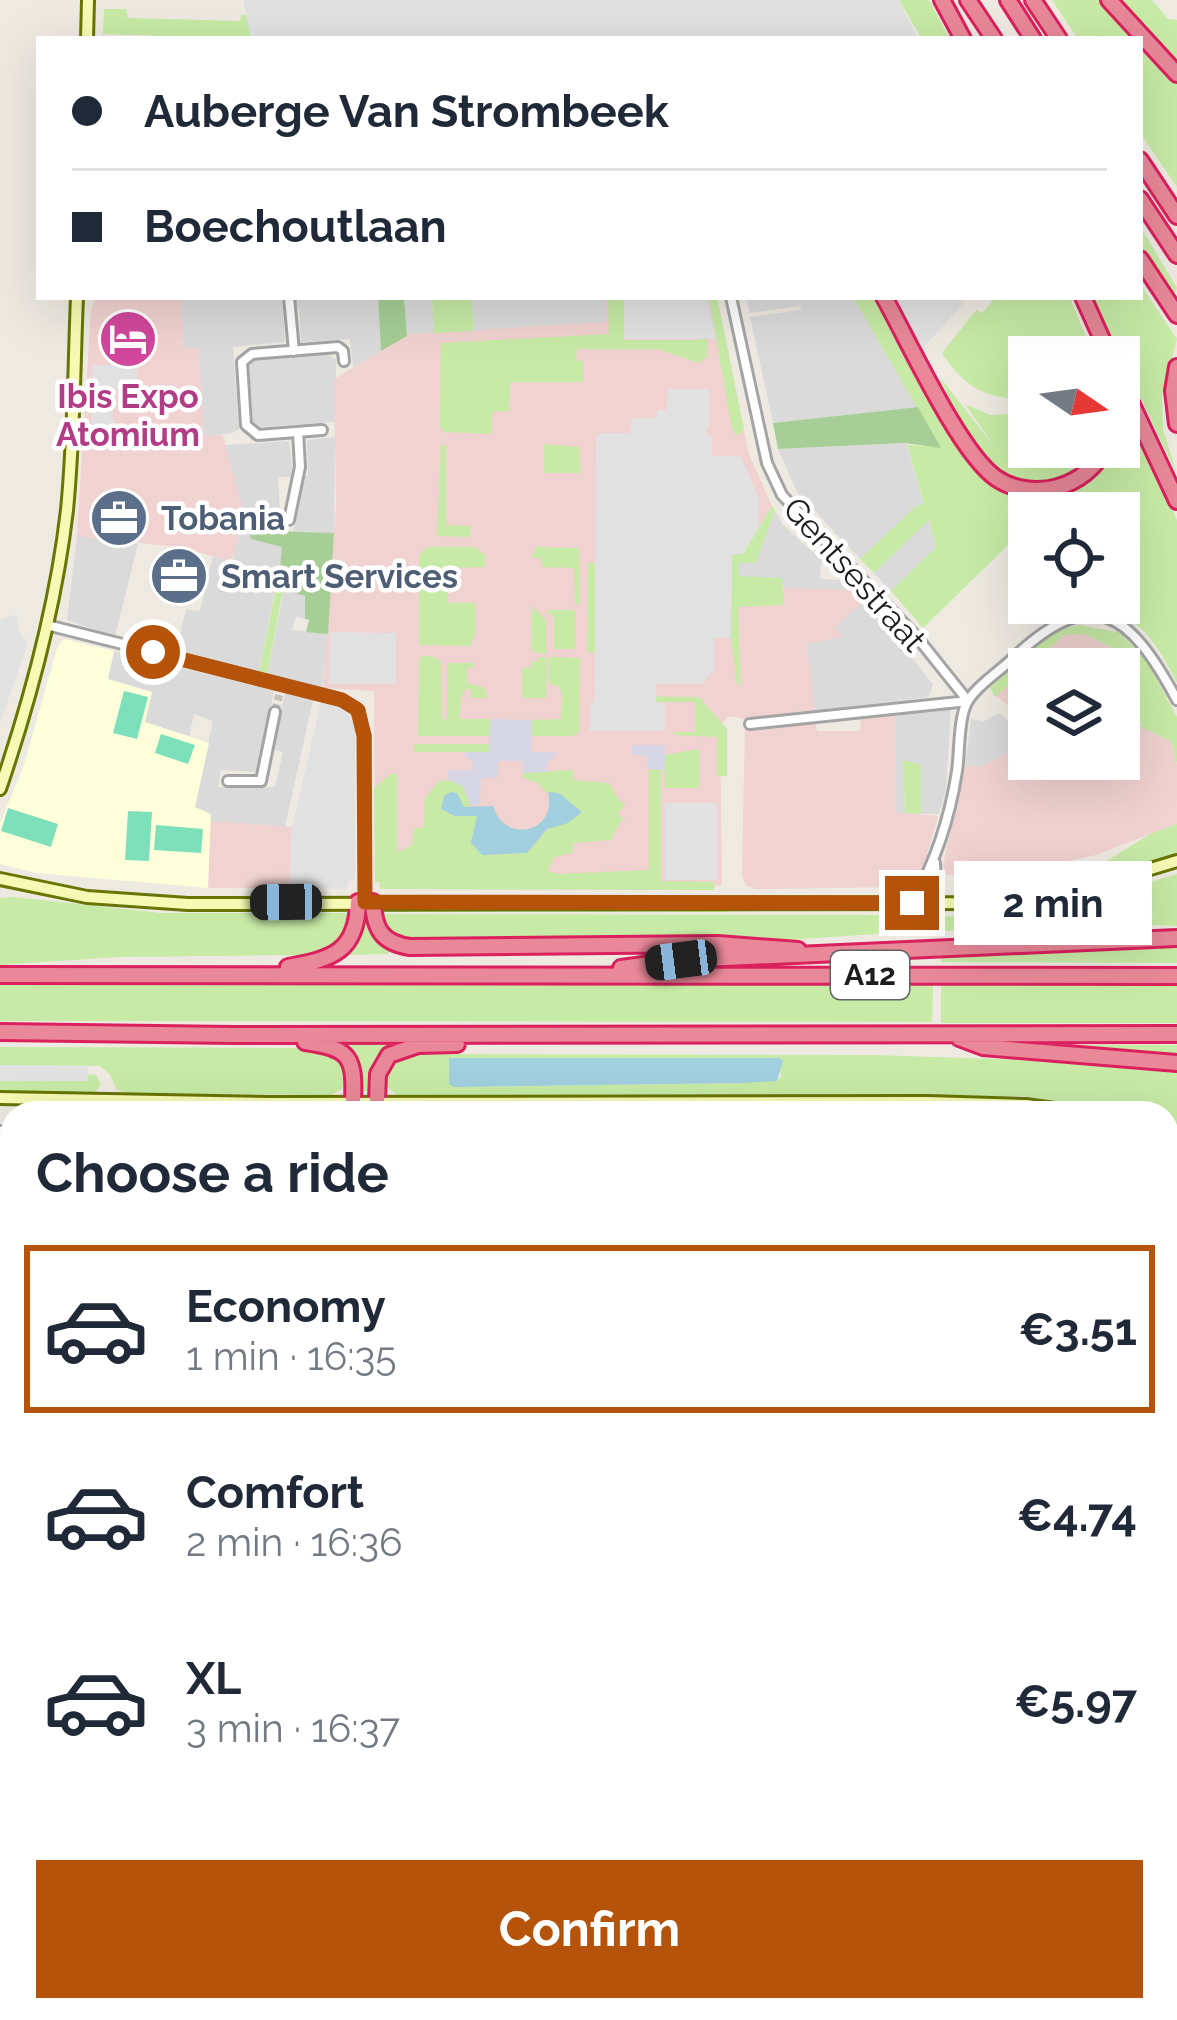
<!DOCTYPE html>
<meta charset="utf-8">
<style>
body{margin:0;font-family:Raleway,sans-serif;background:#f6f6f7;color:#1f2937;height:100vh;display:flex;flex-direction:column;font-size:45px;white-space:nowrap}
*{box-sizing:border-box;margin:0}
p{font-size:39px;color:#747a83}
.icon{flex:none;width:66px;height:66px;fill:none;stroke:currentColor;stroke-width:2;stroke-linecap:round;stroke-linejoin:round}
.map{position:relative;flex:1;overflow:hidden}
.panel{position:absolute;left:0px;top:1101px;width:1179px;height:921px;display:flex;flex-direction:column;background:#fff;border-radius:36px 36px 0 0;box-shadow:0 12px 48px #0002}
.panel>*{flex:none}
.hud{position:absolute;left:36px;top:36px;width:1107px;height:264px;border-radius:0px;box-shadow:0 12px 48px #0002;display:grid;align-content:center;height:264px;padding:0 36px;background:#fff}
.needle{width:78px;rotate:103deg}
.buttons{position:absolute;left:1008px;top:336px;display:grid;gap:24px}
.buttons a{display:grid;place-items:center;width:132px;height:132px;border-radius:0px;background:#fff;box-shadow:0 12px 48px #0002;font-size:60px}
.end{position:absolute;width:54px;height:54px;margin:-27px;border:15px solid #b45309;background:#fff;box-shadow:0 0 0 6px #fff}
.from{border-radius:50%}
.bubble{position:absolute;height:84px;border-radius:0px;background:#fff;box-shadow:0 12px 48px #0002;font-size:39px;font-weight:700;line-height:84px;text-align:center}
.car{position:absolute;width:36px;height:72px;margin:-36px -18px;border-radius:15px;box-shadow:0 0 9px 3px #0007;background:linear-gradient(#222 24%,#8ab4d8 0 40%,#222 0 76%,#8ab4d8 0 86%,#222 0)}
.hud b{display:flex;align-items:center;gap:42px;height:114px;font-size:45px}
.hud b+b{border-top:3px solid #e0e1e3}
.hud i{width:30px;height:30px;background:#1f2937}
ul{padding:0;list-style:none}
li{display:flex;align-items:center;gap:36px;height:168px;margin:0 24px 18px;padding:0 12px;border:6px solid transparent;border-radius:0px}
li div{flex:1}
li b{display:block;font-size:45px}
li em{font-style:normal;font-weight:700}
li.on{border-color:#b45309}
li>.icon{width:108px;height:108px;stroke-width:1.5}
h2{padding:0 36px;font-size:54px;line-height:144px}
.button{display:flex;gap:24px;margin-top:auto;padding:24px 36px}
.button a{flex:1;height:138px;border-radius:0px;background:#b45309;color:#fff;font-size:48px;font-weight:700;line-height:138px;text-align:center}
.map>svg:first-child{display:block}
</style>
<div class="map">
<svg width="1177" height="2020" viewBox="0 0 1177 2020">
<rect width="100%" height="100%" fill="#eeeae2"/>
<path fill="#dbdada" d="M181,297H282L285,342L233,347L239,429L232,433L204,437L199,349H184Z
M294,297H378L381,351L353,368L350,339L301,342L299,308L295,307Z
M404,297H432L434,333L407,336Z
M472,297H605L607,322L474,331Z
M746,297H853L918,407L773,423L750,317L801,310L800,306L750,313Z
M328,355L336,359L335,422L260,427L253,422L249,367L254,360Z
M335,437L334,533L293,531L303,477L308,476L307,440Z
M289,441L293,477H278L281,531H249L252,539L283,547L259,672L176,652L186,609L200,611L213,556L232,561L240,530L248,529L225,445Z
M906,443L924,505L916,506L860,559L797,492L778,449Z
M775,510L783,525L826,564L821,565L820,579L842,580L851,590L783,588L781,578L738,577V563L756,562Z
M929,519L936,547L891,591L874,573Z
M77,536L138,543L115,637L67,620Z
M284,590L305,596V619L296,617L292,630L328,634L322,687L267,675Z
M862,602L892,630L933,685L928,697L815,711L806,643L842,637L835,627Z
M114,651L274,691L256,772L221,770L218,787H275L283,752L272,749L285,693L313,700L285,827L210,821L194,807L213,721L194,714L189,736L144,722L152,692L107,679Z
M951,708L946,789L939,814H921V766L903,760L905,813H896L895,715Z
M999,713L1029,736V741L981,767L965,765L971,719L984,721Z
M0,1153L12,1163V1281L0,1294Z
M1177,1227V1329L1167,1312V1235Z
M1177,1406V1570L1167,1567V1407L1172,1410Z
M0,1486L12,1517V1592L0,1601Z
M12,1603V1675L1,1683L0,1609Z
M1167,1700L1177,1705V1845L1171,1854L1167,1852Z
M0,1718L12,1735V1778L0,1787Z
M12,1805V1858L8,1862L12,1875V1929L5,1907L0,1908V1814Z
M1167,1905L1177,1911V1974L1167,1988Z
M12,1989V2010H315L318,2020H0V1993Z
M333,2010H520L527,2020H444L442,2016L431,2019L430,2010L387,2020H335Z
M695,2010H811L821,2020H702Z
M1008,2010H1080L1074,2020H1002Z"/>
<path fill="#f0d2d0" d="M96,297H181L184,348H199L204,436L223,435L244,512L232,561L178,547L77,536L91,310Z
M605,297H717L749,454L772,506L742,554H732L741,684L738,606L783,605V588L851,590L862,602L836,627L843,637L807,644L815,711L749,720V729L815,721L817,731H860L861,719L895,715L896,812L938,816L923,868L902,887L755,889L746,885L742,876L745,719L730,716L720,725L722,885L715,886L714,890L380,889L379,882H375L374,691L323,688L336,503L334,379L410,334L606,322Z
M1085,634L1115,649L1142,728L1171,741L1177,765V824L1096,855L1002,876L946,875L943,865L965,765L981,767L1029,741V759H1119V669H1029V722L996,696L1064,635Z
M210,821L292,827L290,888H208Z"/>
<path fill="#feffda" d="M64,639L114,651L108,679L152,692L145,722L209,743L195,807L211,814L208,888L37,873L0,864V824L24,765L58,645Z"/>
<path fill="#c7eaa6" fill-rule="evenodd" d="M899,0H929L950,39H922Z
M1052,0H1100L1135,39H1078Z
M1122,0H1152L1168,19L1177,20V61Z
M104,9H126L128,18L240,21L241,15H247L251,39L103,34Z
M1140,45L1177,84V187L1140,133Z
M1140,226L1177,288L1174,296L1140,247Z
M1140,284L1177,339L1162,394L1163,429L1177,474L1093,297H1140Z
M432,297H472L474,331L434,333Z
M608,297H624L625,340H700L701,333L707,341V357L699,363L658,349H577L576,360L583,361V382H510L509,411L492,412V434L444,432L440,427L441,343L609,334Z
M709,297H717L744,429L738,436L732,429Z
M853,297H877C897,333 965,475 999,486C1012,490 1032,486 1046,486C1084,486 1093,481 1113,447H1119L1120,400L1177,520V683C1163,657 1151,629 1121,616C1109,611 1096,611 1086,603H1119V513H1029V541L1019,545L1010,543L923,628L891,591L936,547L929,520L874,573L860,559L916,506L924,504L907,445L940,447Z
M996,297H1070L1094,357H1029V397L1026,399C985,399 964,387 942,353L976,310L982,313Z
M940,377L995,448L965,404L990,415L1029,413V447H1098C1088,463 1074,475 1055,481C992,497 958,423 940,377Z
M544,444L579,447L581,473H544Z
M441,445H446V525L470,526V537L437,536Z
M772,506L775,510L756,563H739L738,576L782,578L784,605L738,607L741,684L737,685L731,638L732,554H743Z
M428,547H474L485,555V567L448,568V603H475V635L470,646L419,645V554Z
M535,547L579,548L580,604H575L574,568L542,567L541,558H533Z
M588,563H595V653L587,652Z
M280,567L287,569L267,675L259,672Z
M532,606L546,620V654L531,651Z
M546,610H575V649H554V617Z
M1078,625L1118,632L1145,658L1177,717V765L1171,741L1142,728L1115,649L1085,634L1064,635L995,697L990,688C1017,660 1040,634 1078,625Z
M422,656H432L441,662L442,720L447,719L448,663H474V667L467,668V683L485,688L487,698H471V688L466,689L461,698L460,719H490V736H418L419,660Z
M538,657L546,658V698H522V668L531,667V661L538,662Z
M548,657L580,658L579,732L573,736H531L532,720L561,719L562,693L558,686L548,683Z
M606,696L699,697L727,729V776H717V737L674,735V732H695V702H604Z
M414,744H490V752H414Z
M699,749V788H665V755Z
M903,760L921,765V814L905,813Z
M649,769L661,770V881L714,882V890L380,889L379,882H375L374,788L392,773L397,774V853L412,845L414,828H424L425,798L439,781C459,778 469,788 470,807L463,806L458,795L444,796L441,809L455,816H478L473,832L488,855L527,853L550,827L579,816L559,794L546,792L538,783L523,778V773L573,770V780L609,783L621,803L626,804L617,814L626,820H621L611,840L573,843L572,853L554,857L548,871L558,874L649,870Z
M1177,824V856L1115,875H1099L1094,867L1098,861L1100,865L1150,834Z
M1177,874V926L1099,923L942,931L937,917L1006,913L967,910L1016,914L1053,910Z
M14,897L161,913H350L352,920L341,942L315,955L117,957L0,965V898Z
M394,909L729,910V912L394,911Z
M364,914L373,935L390,949L389,954L345,955L358,936Z
M384,914L910,915L922,929L933,930L774,941L408,940L389,934L382,919Z
M1177,945V963L941,962V957Z
M941,983L1177,984V1023H941Z
M933,984L932,1022L0,1021V985Z
M377,1039L413,1040C384,1046 372,1061 371,1091H361L357,1060L340,1045Z
M1074,1045H1177V1057L1074,1047Z
M0,1047L312,1048L331,1052L345,1062L348,1085L332,1095L126,1094L116,1089L110,1074L99,1066L0,1065Z
M412,1054L874,1055L1029,1060L1177,1073V1129L1167,1125V1113H1125L1022,1096L397,1095L385,1085L387,1066ZM449,1058H779L781,1078L744,1083L454,1087Z
M88,1074L96,1075L101,1084L94,1094L0,1091V1081H87Z
M1167,1148L1177,1152V1227L1167,1235Z"/>
<path fill="#a6ce96" d="M378,297H404L407,336L381,351Z
M918,407L941,448L905,443L778,449L773,423Z
M244,512L249,530L334,533L328,634L306,632L309,620L305,619V596L284,590L287,570L280,567L282,547L251,539L249,530H240Z"/>
<path fill="#bdfac3" d="M902,2010H1008L1002,2020H909Z"/>
<path fill="#7edfbb" d="M124,691L148,697L137,739L113,733Z
M161,734L195,745L188,764L155,753Z
M8,808L58,824L51,847L1,831Z
M128,811L152,812L149,861L125,860Z
M156,825L203,829L201,853L154,850Z"/>
<path fill="#e1e1e1" d="M243,0H899L918,39H251Z
M624,297H707L716,339H624Z
M894,297H957L963,304L923,348Z
M92,365H137V387L111,390L114,434L91,435Z
M668,389H709V426L705,431L712,437V456H740L759,498V527L742,554L732,555L731,638H714V669L703,684H656V703H665V731H590V703L595,702L596,437L601,433H630L633,418H657V410H667Z
M16,615L20,633L28,643L0,723V620Z
M330,632L396,633V684H329Z
M321,702L344,709L355,725V880L348,881L347,889L290,888L292,827Z
M665,803H717V880H665Z
M0,1065L88,1066V1081H0Z"/>
<path fill="#d7d6e4" d="M490,719L532,720L531,752H555V757L547,762V772L523,773L522,761H498L497,778H481L480,805H470L463,786L448,780V770H473V761L465,757V752H489Z
M632,745H665V770L647,769V756L632,755Z"/>
<path fill="#a1cfdd" d="M451,792L457,793L464,807L493,806C505,845 558,833 548,792L559,793L582,812L568,823L547,829L527,853L482,855L471,843L477,816H455L441,809L444,796Z
M779,1058L783,1061L777,1081L744,1083L454,1087L449,1084V1058Z"/>
<g fill="none" stroke-linecap="round" stroke-linejoin="round">
<path stroke="#c4c1bb" stroke-width="8" stroke-dasharray="8 4" stroke-linecap="butt" d="M275,712L279,695"/>
<g stroke="#a4a4a4" stroke-width="14">
<path id="minor" d="M289,297L294,351
M731,297L767,463L782,495L916,636L968,701
M322,430L258,435L246,425L242,362L252,354L338,347L343,351L344,361
M289,520L300,467L298,432
M47,625L337,698L356,708L365,736V902
M750,724L968,701
M228,781H261L275,712
M935,863L937,903
M912,903C935,863 950,817 957,771C960,751 958,726 965,707C971,690 997,673 1010,661C1092,582 1129,611 1177,700
M0,1131L9,1144
M1167,1329L1177,1347
M0,1380L12,1354
M0,1421L12,1428
M0,1465L12,1496
M1167,1643L1177,1640
M0,1700L12,1717
M0,1799L12,1790
M1167,1878L1177,1861
M0,1984L12,1980
M324,2010L326,2020
M530,2010L537,2020
M685,2010L692,2020
M824,2010L834,2020
M1143,2010L1160,2020
M1109,2013V2020
M580,2020L621,2010
M855,2020L860,2010
M1084,2020L1090,2010"/>
</g>
<g stroke="#677503" stroke-width="16">
<path id="secondary" d="M87,39L88,0
M0,789C31,698 56,605 67,510C74,439 74,368 77,297
M0,879L87,897L188,904L1014,903L1081,890L1177,861
M0,1098L268,1103L928,1102L1026,1105L1083,1113
M1167,1135L1177,1138"/>
</g>
<g stroke="#db205e" stroke-width="20">
<path id="motorway" d="M942,0L963,39
M968,0L994,39
M1008,0L1033,39
M1033,0L1059,39
M1109,0L1177,74
M1140,160L1177,216
M1140,199L1177,255
M1140,259L1177,315
M884,297C908,340 959,452 996,478C1013,490 1038,493 1058,487C1080,481 1096,466 1107,447
M1083,297L1110,357
M1177,367L1173,391L1177,424
M1119,377L1177,501
M373,902C374,929 382,943 410,947L718,944L798,950
M288,967C332,959 357,952 358,902
M621,968L681,960L1177,938
M0,975L1177,976
M0,1032L234,1035L1177,1034
M959,1038L983,1047L1177,1063
M305,1042C351,1048 355,1058 353,1102
M377,1102L378,1074L389,1055L418,1045L457,1044"/>
</g>
<use href="#minor" stroke="#fff" stroke-width="8"/>
<use href="#secondary" stroke="#f6fab4" stroke-width="10"/>
<use href="#motorway" stroke="#e88898" stroke-width="14"/>
</g>
<g fill="none" stroke-linecap="round" stroke-linejoin="round">
<path stroke="#b45309" stroke-width="15" d="M153,652L342,700L358,710L364,736L365,902L912,903"/>
</g>
<defs>
<g id="hotel-disc" transform="scale(3)"><circle r="9.5" fill="#d1479c" stroke="#fff"/><path d="M-6-4.5h1.5V1H6V5H4.5V3h-9V5H-6ZM-4 0a1.8 1.8 0 1 1 3.6 0ZM.5 0V-2.5h3Q6-2.5 6 0Z" fill="#fff"/></g>
<g id="office-disc" transform="scale(3)"><circle r="9.5" fill="#5c6f8a" stroke="#fff"/><path d="M-6-3h4V-5.5h4V-3h4V5H-6ZM-1-4.5V-3h2v-1.5ZM-6 0V1H6V0Z" fill="#fff"/></g>
</defs>
<g fill-rule="evenodd">
<use href="#hotel-disc" x="128" y="339"/>
<use href="#office-disc" x="119" y="518"/>
<use href="#office-disc" x="179" y="576"/>
</g>
<g text-anchor="middle" stroke-width="9" stroke-linejoin="round" paint-order="stroke">
<rect fill="#fff" stroke="#616161" stroke-width="3" x="831" y="951" width="78" height="48" rx="9"/>
<g font-size="30" font-weight="bold" fill="#1d1d1d">
<text x="870" y="985">A12</text>
</g>
<g font-size="33" font-weight="bold" fill="#b23c85" stroke="#fff">
<text x="128" y="408">Ibis Expo<tspan x="128" dy="38">Atomium</tspan></text>
</g>
<g font-size="33" font-weight="bold" fill="#4e5e75" stroke="#fff" text-anchor="start">
<text x="161" y="530">Tobania</text>
<text x="221" y="588">Smart Services</text>
</g>
<g font-size="33" fill="#1d1d1d" stroke="#fff">
<text transform="translate(855 574) rotate(48)" y="12">Gentsestraat</text>
</g>
</g>
</svg>
<div class="buttons">
<a><svg class="needle" viewBox="-14 -14 28 28"><path d="M0-13l5 13h-10z" fill="#e53935"/><path d="M0 13l5-13h-10z" fill="#747a83"/></svg></a>
<a><svg class="icon" aria-label="locate" viewBox="0 0 24 24"><circle cx="12" cy="12" r="6"/><path d="M12 2v4M12 18v4M2 12h4M18 12h4"/></svg></a>
<a><svg class="icon" aria-label="layers" viewBox="0 0 24 24"><path d="M12 4l9 5-9 5-9-5zM3 14l9 5 9-5"/></svg></a>
</div>
<i class="end from" style="left:153px;top:652px"></i>
<i class="end" style="left:912px;top:903px"></i>
<div class="bubble" style="left:954px;top:861px;width:198px">2 min</div>
<i class="car" style="left:286px;top:902px;rotate:269deg"></i>
<i class="car" style="left:681px;top:960px;rotate:263deg"></i>
<div class="hud">
<b><i class="from"></i>Auberge Van Strombeek</b>
<b><i></i>Boechoutlaan</b>
</div>
<section class="panel">
<h2>Choose a ride</h2>
<ul>
<li class="on"><svg class="icon" aria-label="car" viewBox="0 0 24 24"><path d="M5 17H2v-5l4-1 3-4h7l3 4 3 1v5h-3M9 17h6M6 11h13"/><circle cx="7" cy="17" r="2"/><circle cx="17" cy="17" r="2"/></svg><div><b>Economy</b><p>1 min · 16:35</p></div><em>€3.51</em></li>
<li><svg class="icon" aria-label="car" viewBox="0 0 24 24"><path d="M5 17H2v-5l4-1 3-4h7l3 4 3 1v5h-3M9 17h6M6 11h13"/><circle cx="7" cy="17" r="2"/><circle cx="17" cy="17" r="2"/></svg><div><b>Comfort</b><p>2 min · 16:36</p></div><em>€4.74</em></li>
<li><svg class="icon" aria-label="car" viewBox="0 0 24 24"><path d="M5 17H2v-5l4-1 3-4h7l3 4 3 1v5h-3M9 17h6M6 11h13"/><circle cx="7" cy="17" r="2"/><circle cx="17" cy="17" r="2"/></svg><div><b>XL</b><p>3 min · 16:37</p></div><em>€5.97</em></li>
</ul>
<div class="button"><a>Confirm</a></div>
</section>
</div>
